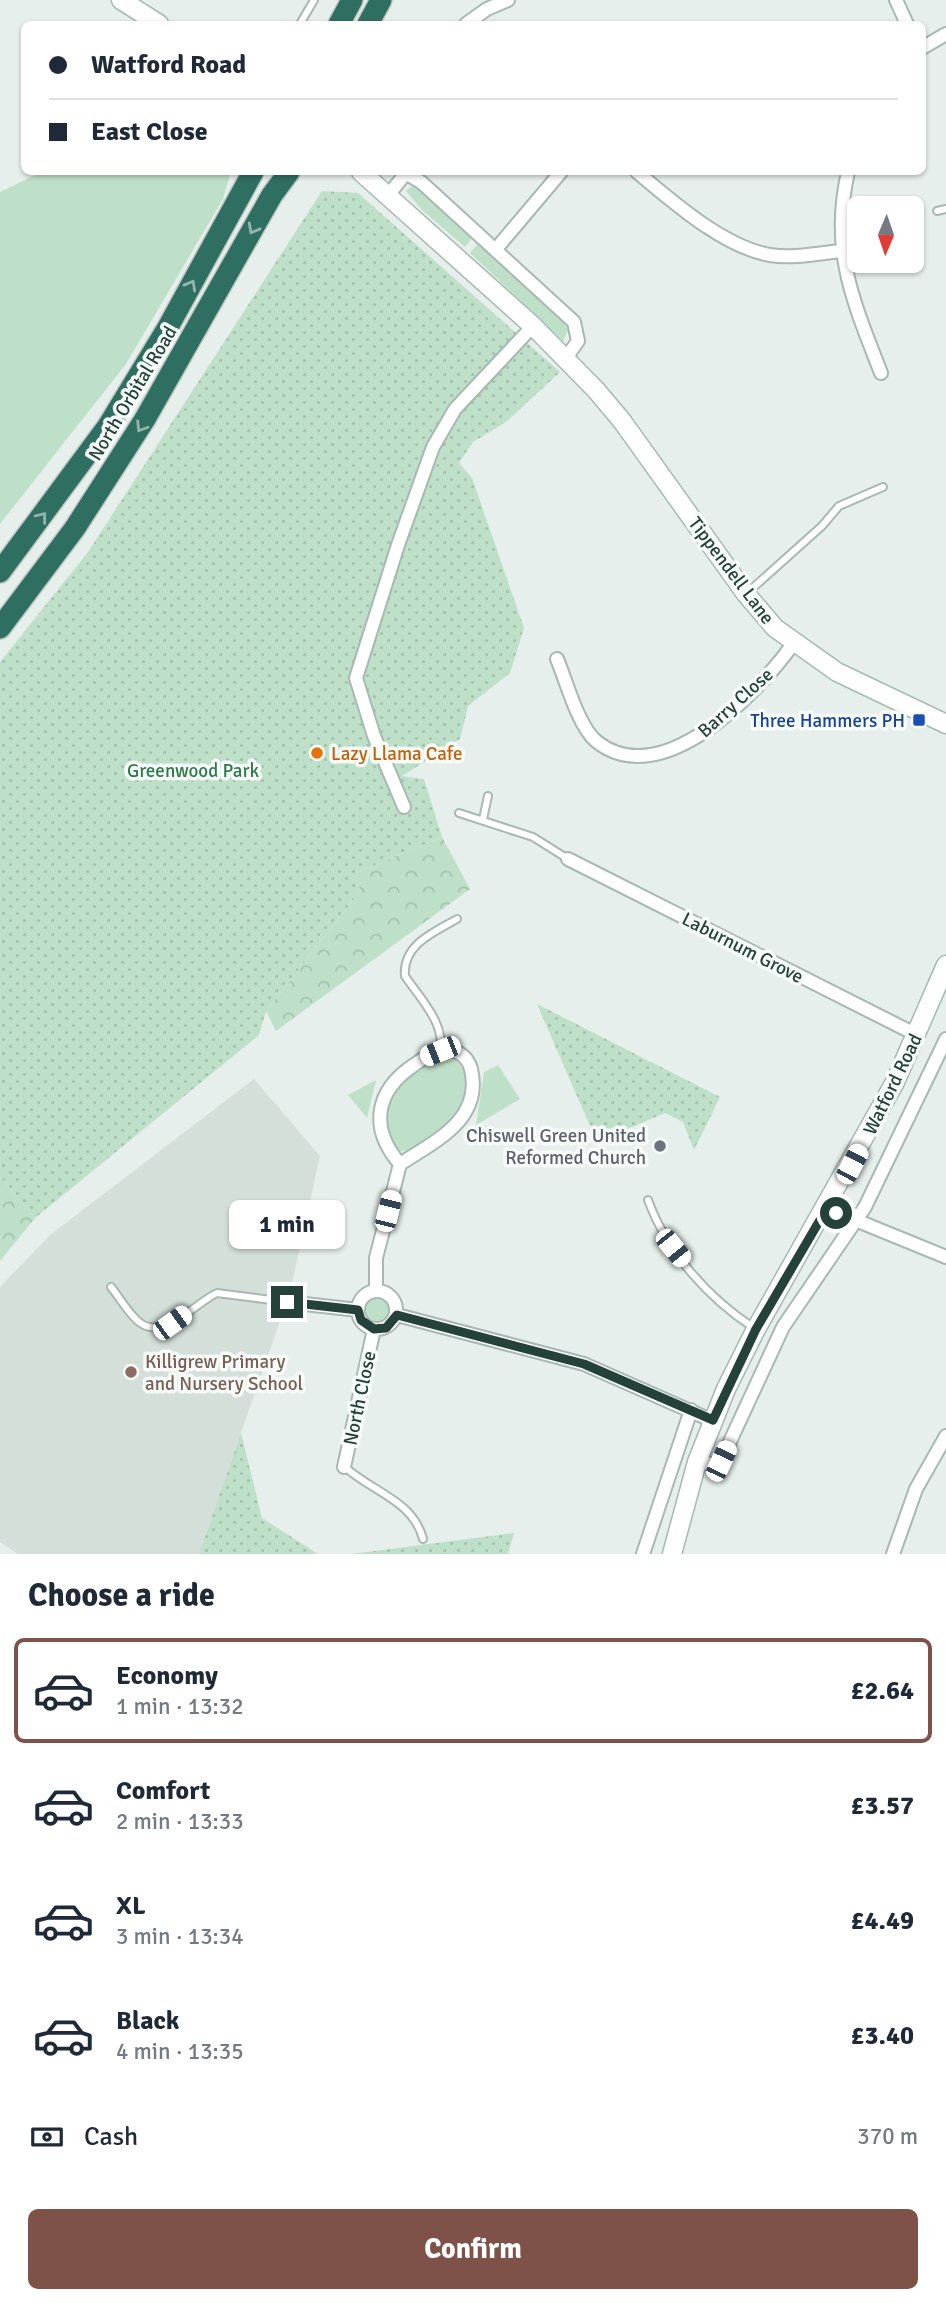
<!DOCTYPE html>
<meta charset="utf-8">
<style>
body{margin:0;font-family:Signika,sans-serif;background:#f2f2f3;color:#1f2937;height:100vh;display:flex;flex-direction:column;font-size:26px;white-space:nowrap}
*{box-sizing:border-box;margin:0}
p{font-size:23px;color:#747a83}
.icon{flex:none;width:38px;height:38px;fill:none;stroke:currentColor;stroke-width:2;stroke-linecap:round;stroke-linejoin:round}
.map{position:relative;height:1554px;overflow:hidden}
.details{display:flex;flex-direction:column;background:#fff;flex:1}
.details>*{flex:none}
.banner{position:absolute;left:21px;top:21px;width:905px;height:154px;border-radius:10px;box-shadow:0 2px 5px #0004;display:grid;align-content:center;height:154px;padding:0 28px;background:#fff}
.needle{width:46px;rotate:182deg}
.fabs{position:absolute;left:847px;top:196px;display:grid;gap:14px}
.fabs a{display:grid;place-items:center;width:77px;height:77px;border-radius:10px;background:#fff;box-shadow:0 2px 5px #0004;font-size:35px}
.end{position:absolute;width:32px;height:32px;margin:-16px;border:9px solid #24423a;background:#fff;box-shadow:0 0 0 4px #fff}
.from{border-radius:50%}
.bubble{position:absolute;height:49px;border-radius:10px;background:#fff;box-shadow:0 2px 5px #0004;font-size:23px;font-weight:700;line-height:49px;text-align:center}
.car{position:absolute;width:21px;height:42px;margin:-21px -10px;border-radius:9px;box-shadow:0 0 5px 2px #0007;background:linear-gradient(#fff 24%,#345 0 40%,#fff 0 76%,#345 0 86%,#fff 0)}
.banner b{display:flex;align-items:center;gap:24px;height:66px;font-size:26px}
.banner b+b{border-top:2px solid #e0e1e3}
.banner i{width:18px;height:18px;background:#1f2937}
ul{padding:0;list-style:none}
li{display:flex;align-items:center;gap:21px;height:105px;margin:0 14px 10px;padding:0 14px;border:4px solid transparent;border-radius:10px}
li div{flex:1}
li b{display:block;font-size:26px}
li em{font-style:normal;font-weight:700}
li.on{border-color:#7f5249}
li>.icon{width:63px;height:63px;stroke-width:1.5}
h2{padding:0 28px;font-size:32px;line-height:84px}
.pay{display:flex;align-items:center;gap:18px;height:77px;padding:0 28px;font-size:26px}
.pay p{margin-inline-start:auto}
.button{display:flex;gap:14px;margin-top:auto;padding:14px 28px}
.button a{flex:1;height:80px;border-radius:10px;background:#7f5249;color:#fff;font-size:28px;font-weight:700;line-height:80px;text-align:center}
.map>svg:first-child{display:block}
</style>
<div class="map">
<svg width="946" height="1554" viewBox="0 0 946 1554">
<defs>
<pattern id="forest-crowns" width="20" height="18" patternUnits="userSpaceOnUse" patternTransform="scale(1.75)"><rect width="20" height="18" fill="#bfe0c8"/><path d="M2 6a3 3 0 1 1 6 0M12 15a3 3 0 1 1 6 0" fill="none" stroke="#a4c1ad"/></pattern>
<pattern id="park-dots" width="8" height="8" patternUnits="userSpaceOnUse" patternTransform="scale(1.75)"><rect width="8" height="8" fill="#bfe0c8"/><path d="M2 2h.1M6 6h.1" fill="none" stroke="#a4c1ad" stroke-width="1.8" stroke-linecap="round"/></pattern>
</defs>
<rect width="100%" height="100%" fill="#e6efeb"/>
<path fill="#d4dfda" d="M254,1079L320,1156L290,1292L199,1554H18L0,1542V1287L50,1235Z"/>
<path fill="#bfe0c8" d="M41,172H231L223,199L126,364L0,524V192Z
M412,186L423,191L473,237L465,247L422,210L406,191Z
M479,242L560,316L568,330L563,341L470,253Z
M444,1057C474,1060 470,1102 455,1120C446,1131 410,1154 397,1151C393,1144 387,1135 386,1126C382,1093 411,1060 444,1057Z
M498,1065L520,1099L476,1125L484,1072Z
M376,1080L367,1118L348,1095Z
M366 1309a12 12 0 1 1 24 0a12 12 0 1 1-24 0Z"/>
<path fill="url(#forest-crowns)" d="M442,837L470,889L276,1031L266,1011L360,891L356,873Z
M0,1176L35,1218L0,1261Z"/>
<path fill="url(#park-dots)" d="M322,191L358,193L560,372L506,422L473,442L459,463L472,478L524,628L510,673L468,706L460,739L402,776L424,779L442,837L356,873L360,891L266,1011L259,1035L35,1218L0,1176V662L88,552Z
M537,1004L720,1097L694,1150L683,1122L665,1113L597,1142Z
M241,1433L262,1518L318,1554H199Z
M514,1533L508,1554H351Z"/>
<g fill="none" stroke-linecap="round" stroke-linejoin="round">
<g stroke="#a8b8b2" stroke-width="10">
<path id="lane" d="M300,24L314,0
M937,211L946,209
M746,594L822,526L839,506L883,487
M459,813L533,837L568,859
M483,819L488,796
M440,1051C446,1024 419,997 405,976C402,945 434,932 457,919
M648,1200C667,1252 708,1298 754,1328
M111,1287C120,1298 128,1313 139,1322C164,1342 196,1302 217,1293L287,1302
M345,1467C372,1492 413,1500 423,1539"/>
</g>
<g stroke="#a8b8b2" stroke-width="16">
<path id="street" d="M896,0L907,24
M466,24L487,9L508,0
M922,48L946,34
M637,172C672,201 723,247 770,255C793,259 819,253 842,251
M848,172C830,250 853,301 881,373
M407,174L421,182L574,322L578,341L566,358
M389,194L407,172
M496,249L561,172
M557,659C566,680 578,726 596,741C661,794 758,693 793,644
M404,807L374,736L356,678L398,545L433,447L455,409L533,326
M568,859L917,1035
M826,1208L946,1257
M376,1290V1258L400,1164C435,1141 483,1120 471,1069C468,1058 460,1051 448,1050C436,1049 424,1058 414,1065C375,1091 369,1128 400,1164
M358 1310a19 19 0 1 1 38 0a19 19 0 1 1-38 0Z
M287,1302L358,1310
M397,1315L584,1364L713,1421
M697,1462L717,1465L721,1461L783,1327L865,1207L946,1039
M344,1467L374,1329
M643,1554L691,1410
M893,1554L916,1489L946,1436"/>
</g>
<g stroke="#a4bbb3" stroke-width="21">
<path id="secondary" d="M121,0L159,24
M361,172L533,326L596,390L622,421L746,594L775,628L837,672L946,724
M672,1554L697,1462L726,1389L756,1329L895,1082L946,965"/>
</g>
<g stroke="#c2cac8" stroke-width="24">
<path id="highway" d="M339,24L352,0
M368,24L381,0
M0,572L108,426L167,329L253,172
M0,628L75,528L145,419L272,195L289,172"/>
</g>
<use href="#lane" stroke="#fff" stroke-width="6"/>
<use href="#street" stroke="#fff" stroke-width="12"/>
<use href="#secondary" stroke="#fff" stroke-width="18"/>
<use href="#highway" stroke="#2f6f62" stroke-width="21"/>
</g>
<defs><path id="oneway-chevron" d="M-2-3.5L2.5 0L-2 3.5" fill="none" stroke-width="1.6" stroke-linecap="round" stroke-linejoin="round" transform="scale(1.75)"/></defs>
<g stroke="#93b5ae">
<use href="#oneway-chevron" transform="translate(253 229) rotate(119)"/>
<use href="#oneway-chevron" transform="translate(191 285) rotate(-61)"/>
<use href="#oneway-chevron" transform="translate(141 427) rotate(122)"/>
<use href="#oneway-chevron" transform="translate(42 517) rotate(-52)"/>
</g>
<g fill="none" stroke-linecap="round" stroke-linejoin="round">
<path stroke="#24423a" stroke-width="9" d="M287,1302L358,1310L361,1320L374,1329L386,1328L397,1315L584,1364L713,1420L756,1329L827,1208L836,1213"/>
</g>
<rect fill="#1a4fb4" stroke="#f7fbf9" stroke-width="2.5" x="912" y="713" width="14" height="14" rx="3.5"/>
<circle fill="#e8710a" stroke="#f7fbf9" stroke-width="2.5" cx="317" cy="753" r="7"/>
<circle fill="#6b7280" stroke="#f7fbf9" stroke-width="2.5" cx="660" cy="1146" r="7"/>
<circle fill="#8d6e63" stroke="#f7fbf9" stroke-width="2.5" cx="131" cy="1372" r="7"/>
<g text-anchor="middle" stroke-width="7" stroke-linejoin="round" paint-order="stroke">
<g font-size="19" fill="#24423a" stroke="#f7fbf9">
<text transform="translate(132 393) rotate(-59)" y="7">North Orbital Road</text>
<text transform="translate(732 570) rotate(53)" y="7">Tippendell Lane</text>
<text transform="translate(735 702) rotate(-42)" y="7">Barry Close</text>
<text transform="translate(743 947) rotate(27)" y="7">Laburnum Grove</text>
<text transform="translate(892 1084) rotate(-64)" y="7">Watford Road</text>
<text transform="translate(359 1398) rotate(-78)" y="7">North Close</text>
</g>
<g font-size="19" fill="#164399" stroke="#f7fbf9" text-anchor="end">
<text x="905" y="727">Three Hammers PH</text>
</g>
<g font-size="19" fill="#c56008" stroke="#f7fbf9" text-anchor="start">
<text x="331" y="760">Lazy Llama Cafe</text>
</g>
<g font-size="19" fill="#2d7a4b" stroke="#f7fbf9">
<text x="193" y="777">Greenwood Park</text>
</g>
<g font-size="19" fill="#5b616d" stroke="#f7fbf9" text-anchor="end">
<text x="646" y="1142">Chiswell Green United<tspan x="646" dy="22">Reformed Church</tspan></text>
</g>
<g font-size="19" fill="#785e54" stroke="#f7fbf9" text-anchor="start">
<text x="145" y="1368">Killigrew Primary<tspan x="145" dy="22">and Nursery School</tspan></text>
</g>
</g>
</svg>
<div class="fabs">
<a><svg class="needle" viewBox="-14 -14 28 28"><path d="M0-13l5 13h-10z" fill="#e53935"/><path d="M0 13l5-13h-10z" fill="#747a83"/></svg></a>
</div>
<i class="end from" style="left:836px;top:1213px"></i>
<i class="end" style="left:287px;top:1302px"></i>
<div class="bubble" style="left:229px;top:1200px;width:116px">1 min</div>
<i class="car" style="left:440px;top:1051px;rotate:248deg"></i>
<i class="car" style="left:852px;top:1164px;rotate:28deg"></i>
<i class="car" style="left:388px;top:1211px;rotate:14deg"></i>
<i class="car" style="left:673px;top:1248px;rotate:141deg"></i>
<i class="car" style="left:172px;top:1323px;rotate:54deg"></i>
<i class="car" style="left:721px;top:1461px;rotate:25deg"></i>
<div class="banner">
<b><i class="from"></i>Watford Road</b>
<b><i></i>East Close</b>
</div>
</div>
<section class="details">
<h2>Choose a ride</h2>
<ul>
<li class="on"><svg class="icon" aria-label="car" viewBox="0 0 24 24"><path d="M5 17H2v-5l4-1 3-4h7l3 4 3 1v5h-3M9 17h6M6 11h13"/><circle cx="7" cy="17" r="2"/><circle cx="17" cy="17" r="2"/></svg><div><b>Economy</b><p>1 min · 13:32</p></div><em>£2.64</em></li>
<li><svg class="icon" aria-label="car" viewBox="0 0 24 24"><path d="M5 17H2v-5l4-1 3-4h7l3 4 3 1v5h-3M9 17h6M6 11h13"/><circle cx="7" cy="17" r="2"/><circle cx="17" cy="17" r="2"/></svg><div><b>Comfort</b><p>2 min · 13:33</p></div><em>£3.57</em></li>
<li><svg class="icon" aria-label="car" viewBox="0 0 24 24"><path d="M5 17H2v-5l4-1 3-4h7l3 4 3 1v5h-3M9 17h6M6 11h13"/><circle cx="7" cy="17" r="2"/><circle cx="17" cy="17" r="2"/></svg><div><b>XL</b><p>3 min · 13:34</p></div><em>£4.49</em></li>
<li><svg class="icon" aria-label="car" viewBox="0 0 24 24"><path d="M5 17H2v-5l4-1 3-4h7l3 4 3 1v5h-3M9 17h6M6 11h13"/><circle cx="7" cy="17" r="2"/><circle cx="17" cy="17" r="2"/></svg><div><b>Black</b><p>4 min · 13:35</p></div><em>£3.40</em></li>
</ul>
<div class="pay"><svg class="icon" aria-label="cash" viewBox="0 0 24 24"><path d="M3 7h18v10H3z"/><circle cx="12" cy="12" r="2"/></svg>Cash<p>370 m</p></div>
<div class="button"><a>Confirm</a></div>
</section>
